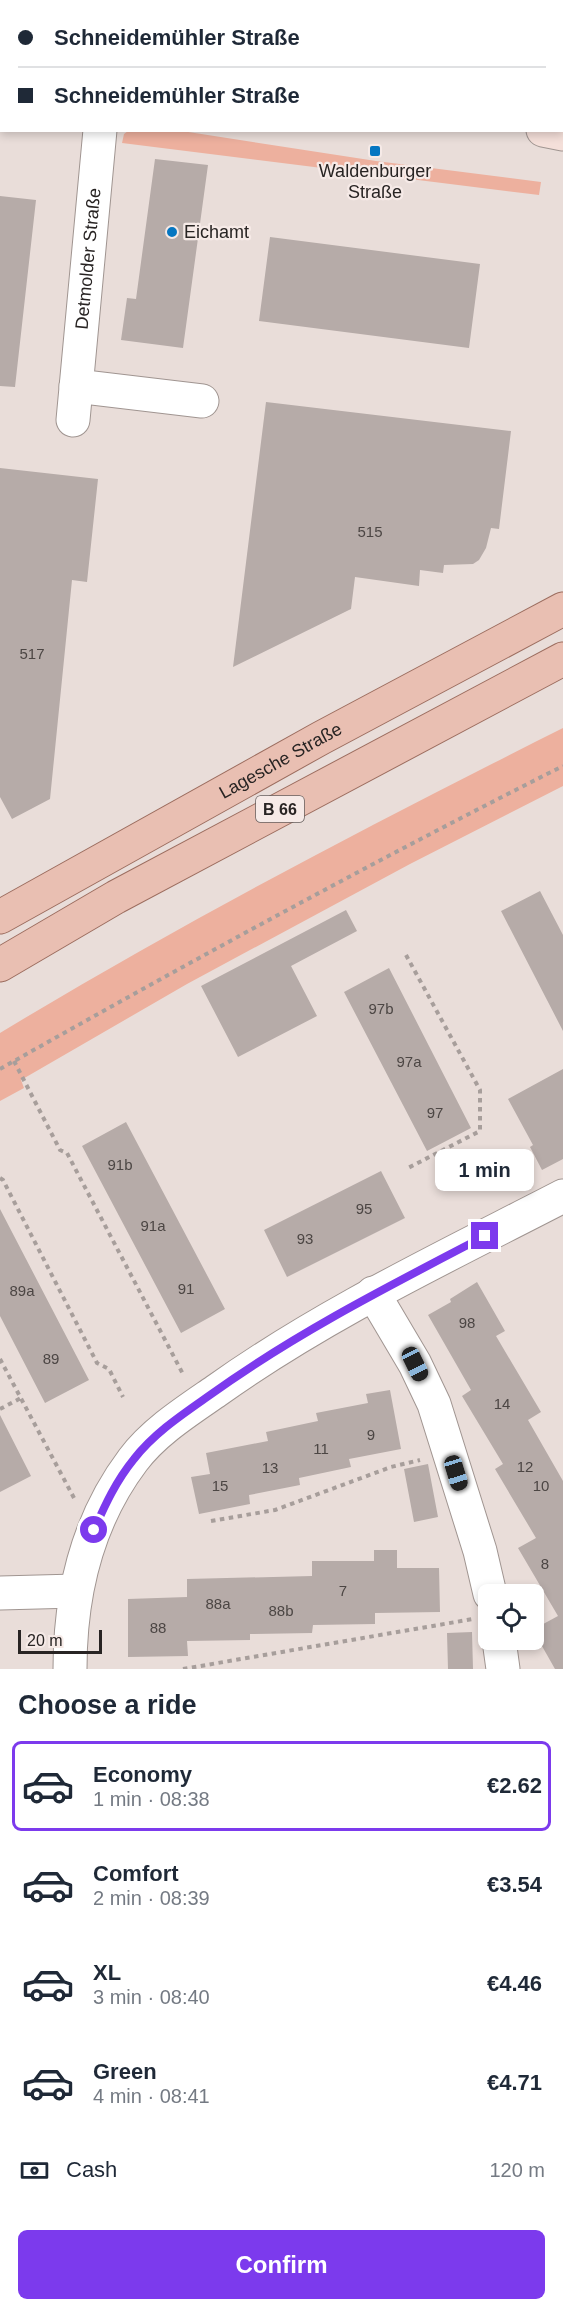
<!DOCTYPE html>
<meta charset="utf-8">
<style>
body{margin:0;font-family:Helvetica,sans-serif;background:#f6f6f7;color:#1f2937;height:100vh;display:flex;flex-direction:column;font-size:22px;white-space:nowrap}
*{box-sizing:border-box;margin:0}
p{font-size:20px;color:#747a83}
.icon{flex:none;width:33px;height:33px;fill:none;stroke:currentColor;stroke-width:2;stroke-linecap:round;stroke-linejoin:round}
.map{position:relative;height:1669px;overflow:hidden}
.sheet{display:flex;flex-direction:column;background:#fff;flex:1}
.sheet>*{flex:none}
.top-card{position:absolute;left:0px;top:0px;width:564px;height:132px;box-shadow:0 3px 9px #0003;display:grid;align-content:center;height:132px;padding:0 18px;background:#fff}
.controls{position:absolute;left:478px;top:1584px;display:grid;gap:12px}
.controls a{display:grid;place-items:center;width:66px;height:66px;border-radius:9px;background:#fff;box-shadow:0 3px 9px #0003;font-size:30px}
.scale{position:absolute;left:18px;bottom:15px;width:84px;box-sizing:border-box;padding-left:6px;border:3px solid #282423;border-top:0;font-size:16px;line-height:21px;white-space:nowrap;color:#282423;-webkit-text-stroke:4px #f6eae7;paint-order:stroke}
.end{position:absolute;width:27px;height:27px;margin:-14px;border:8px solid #7c3aed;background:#fff;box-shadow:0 0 0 3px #fff}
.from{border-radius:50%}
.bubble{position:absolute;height:42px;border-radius:9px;background:#fff;box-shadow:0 3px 9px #0003;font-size:20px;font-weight:700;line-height:42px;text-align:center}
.car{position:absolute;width:18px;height:36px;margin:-18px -9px;border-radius:8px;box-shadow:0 0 4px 2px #0007;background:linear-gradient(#222 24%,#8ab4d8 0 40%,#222 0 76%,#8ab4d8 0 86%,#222 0)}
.top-card b{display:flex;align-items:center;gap:21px;height:57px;font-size:22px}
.top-card b+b{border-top:2px solid #e0e1e3}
.top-card i{width:15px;height:15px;background:#1f2937}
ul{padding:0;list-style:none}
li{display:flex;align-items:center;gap:18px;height:90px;margin:0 12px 9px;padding:0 6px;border:3px solid transparent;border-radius:9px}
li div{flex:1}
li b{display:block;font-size:22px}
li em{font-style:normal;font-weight:700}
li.current{border-color:#7c3aed}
li>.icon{width:54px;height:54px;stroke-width:1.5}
h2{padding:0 18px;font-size:27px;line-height:72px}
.pay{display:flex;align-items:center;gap:15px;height:66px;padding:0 18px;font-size:22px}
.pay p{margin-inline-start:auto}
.button{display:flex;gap:12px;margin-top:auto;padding:12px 18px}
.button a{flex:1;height:69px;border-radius:9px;background:#7c3aed;color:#fff;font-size:24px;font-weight:700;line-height:69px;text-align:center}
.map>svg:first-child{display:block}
</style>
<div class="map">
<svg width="563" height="1669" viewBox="0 0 563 1669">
<rect width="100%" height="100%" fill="#e9ddd9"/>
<path fill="#edb09e" d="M128,131H182L376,161L541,182L539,195L122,143L124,134Z
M563,728V786L410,864L187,984L21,1080L24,1088L0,1101V1033C183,922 372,824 563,728Z"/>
<path fill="#b6aba8" d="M155,159L208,165L183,348L121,340L127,298L136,299Z
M0,196L36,200L15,387L0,386Z
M270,237L480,264L469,348L259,321Z
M266,402L511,431L499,529L491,528L486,548L479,560L473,564L444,565L443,573L420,570L419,586L355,577L351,609L233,667Z
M0,468L98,479L87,582L72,580L50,799L12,819L0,797Z
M540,891L563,935V1031L501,911Z
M346,910L357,931L291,966L317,1016L238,1057L201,986Z
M389,968L471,1128L427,1151L344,992Z
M563,1069V1159L542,1170L530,1147L533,1145L508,1099Z
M126,1122L225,1309L181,1333L82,1146Z
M381,1171L405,1218L287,1277L264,1230Z
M0,1209L89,1380L45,1403L0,1316Z
M477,1282L505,1331L496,1336L541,1412L528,1420L563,1481V1669H555L534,1632V1629L558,1616L518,1548L536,1538L495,1469L503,1464L462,1396L471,1390L428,1315L451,1302L450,1299Z
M390,1390L401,1449L349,1459L351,1467L299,1478L300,1485L249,1495L250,1504L199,1514L191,1477L210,1474L206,1453L268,1441L266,1432L318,1421L316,1413L368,1403L366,1394Z
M0,1415L31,1476L0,1492Z
M428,1464L438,1517L414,1522L404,1469Z
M374,1550H397V1568H439L440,1612L375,1613V1624L313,1625L312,1633L250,1634V1640L187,1641L188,1656L128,1657V1599L187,1597V1579L312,1576V1561H374Z
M472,1632L473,1669H448L447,1633Z"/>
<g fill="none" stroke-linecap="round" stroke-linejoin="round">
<g stroke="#a09591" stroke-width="35">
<g id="minor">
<path d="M114,2V0"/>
<path d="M76,386L202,401"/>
<path id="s1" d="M73,420L100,130"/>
<path d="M373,1293L415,1364L434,1404L480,1551L490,1594"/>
<path d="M0,1593L76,1591"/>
<path d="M499,1640L503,1669"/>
<path d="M70,1669C70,1595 87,1521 133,1460C154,1432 187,1411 216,1391C324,1314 445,1257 563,1196"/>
</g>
</g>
<g stroke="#a09591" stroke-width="35">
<path id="secondary" d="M0,50H2
M543,130L563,134"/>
</g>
<g stroke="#9c6d5f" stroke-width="35">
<g id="primary">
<path id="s2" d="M0,917L321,738L563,609"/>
<path d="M0,965L116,897L563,659"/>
</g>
</g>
<path stroke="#a79e9b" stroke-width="4" stroke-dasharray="4.5 4.5" stroke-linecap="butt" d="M406,955L480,1090V1131L408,1168
M14,1061L60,1150L67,1153L184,1376
M0,1069C186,964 372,862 563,766
M0,1178L3,1180L97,1363L109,1369L123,1397
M0,1359L74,1498
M0,1409L21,1398
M211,1521L275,1510L391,1467L420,1460
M183,1669L473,1619"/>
<use href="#minor" stroke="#fff" stroke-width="33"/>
<use href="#secondary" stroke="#f4dfd9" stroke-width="33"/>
<use href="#primary" stroke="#e9bfb2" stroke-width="33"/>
</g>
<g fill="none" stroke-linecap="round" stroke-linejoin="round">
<path stroke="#7c3aed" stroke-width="8" d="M94,1530C105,1505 116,1481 134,1459C154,1433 183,1414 210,1395C296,1333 391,1285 485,1236"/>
</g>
<g fill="#0576c1" stroke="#f6eae7" stroke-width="2">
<rect x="369" y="145" width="12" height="12" rx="3"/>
<circle cx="172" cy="232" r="6"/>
</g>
<g text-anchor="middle" stroke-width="4.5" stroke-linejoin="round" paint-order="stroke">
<g font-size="15" fill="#4c4644">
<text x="370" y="537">515</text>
<text x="32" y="659">517</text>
<text x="381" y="1014">97b</text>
<text x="409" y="1067">97a</text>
<text x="435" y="1118">97</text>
<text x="120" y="1170">91b</text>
<text x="364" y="1214">95</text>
<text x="153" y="1231">91a</text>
<text x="305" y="1244">93</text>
<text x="186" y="1294">91</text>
<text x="22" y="1296">89a</text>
<text x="467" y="1328">98</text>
<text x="51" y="1364">89</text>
<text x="502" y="1409">14</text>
<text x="371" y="1440">9</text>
<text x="321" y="1454">11</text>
<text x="525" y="1472">12</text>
<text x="270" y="1473">13</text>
<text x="220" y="1491">15</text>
<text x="541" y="1491">10</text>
<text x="545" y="1569">8</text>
<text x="343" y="1596">7</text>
<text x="218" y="1609">88a</text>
<text x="281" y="1616">88b</text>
<text x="158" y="1633">88</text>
</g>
<rect fill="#f6eae7" stroke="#665f5e" stroke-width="1.5" x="256" y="796" width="48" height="26" rx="4.5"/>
<g font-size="16" font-weight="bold" fill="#282423">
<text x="280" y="815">B 66</text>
</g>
<g font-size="18" fill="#282423" stroke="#f6eae7">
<text x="375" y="177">Waldenburger<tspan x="375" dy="21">Straße</tspan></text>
<text x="184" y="238" text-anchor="start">Eichamt</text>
</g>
<g font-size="18" fill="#282423" stroke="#f6eae7">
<text dy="6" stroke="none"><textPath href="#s1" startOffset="162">Detmolder Straße</textPath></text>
<text dy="6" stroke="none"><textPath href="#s2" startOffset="321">Lagesche Straße</textPath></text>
</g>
</g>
</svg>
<div class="controls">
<a><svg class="icon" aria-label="locate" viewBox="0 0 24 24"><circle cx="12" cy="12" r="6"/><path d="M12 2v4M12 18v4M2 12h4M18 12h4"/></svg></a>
</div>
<div class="scale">20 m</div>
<i class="end from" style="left:94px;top:1530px"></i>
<i class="end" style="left:485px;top:1236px"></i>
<div class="bubble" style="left:435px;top:1149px;width:99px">1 min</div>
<i class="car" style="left:415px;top:1364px;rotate:154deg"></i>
<i class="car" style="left:456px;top:1473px;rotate:163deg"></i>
<div class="top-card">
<b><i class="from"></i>Schneidemühler Straße</b>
<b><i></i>Schneidemühler Straße</b>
</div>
</div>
<section class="sheet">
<h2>Choose a ride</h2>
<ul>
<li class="current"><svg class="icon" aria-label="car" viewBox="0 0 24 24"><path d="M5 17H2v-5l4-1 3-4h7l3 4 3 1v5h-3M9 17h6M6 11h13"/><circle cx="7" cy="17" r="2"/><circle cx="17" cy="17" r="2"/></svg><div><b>Economy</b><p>1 min · 08:38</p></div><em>€2.62</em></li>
<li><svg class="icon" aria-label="car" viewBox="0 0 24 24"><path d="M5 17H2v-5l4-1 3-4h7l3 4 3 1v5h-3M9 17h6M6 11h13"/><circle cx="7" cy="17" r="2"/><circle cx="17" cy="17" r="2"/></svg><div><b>Comfort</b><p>2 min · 08:39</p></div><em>€3.54</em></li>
<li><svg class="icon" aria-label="car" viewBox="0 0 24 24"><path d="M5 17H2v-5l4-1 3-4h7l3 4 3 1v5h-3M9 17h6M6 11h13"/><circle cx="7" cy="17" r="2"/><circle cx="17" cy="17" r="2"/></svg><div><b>XL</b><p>3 min · 08:40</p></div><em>€4.46</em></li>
<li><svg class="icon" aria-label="car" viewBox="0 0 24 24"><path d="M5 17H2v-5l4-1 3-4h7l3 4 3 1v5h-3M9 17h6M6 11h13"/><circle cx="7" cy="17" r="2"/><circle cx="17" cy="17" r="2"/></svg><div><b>Green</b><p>4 min · 08:41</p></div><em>€4.71</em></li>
</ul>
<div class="pay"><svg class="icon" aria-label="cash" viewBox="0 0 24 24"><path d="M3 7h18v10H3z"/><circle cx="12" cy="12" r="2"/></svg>Cash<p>120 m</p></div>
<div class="button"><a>Confirm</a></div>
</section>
